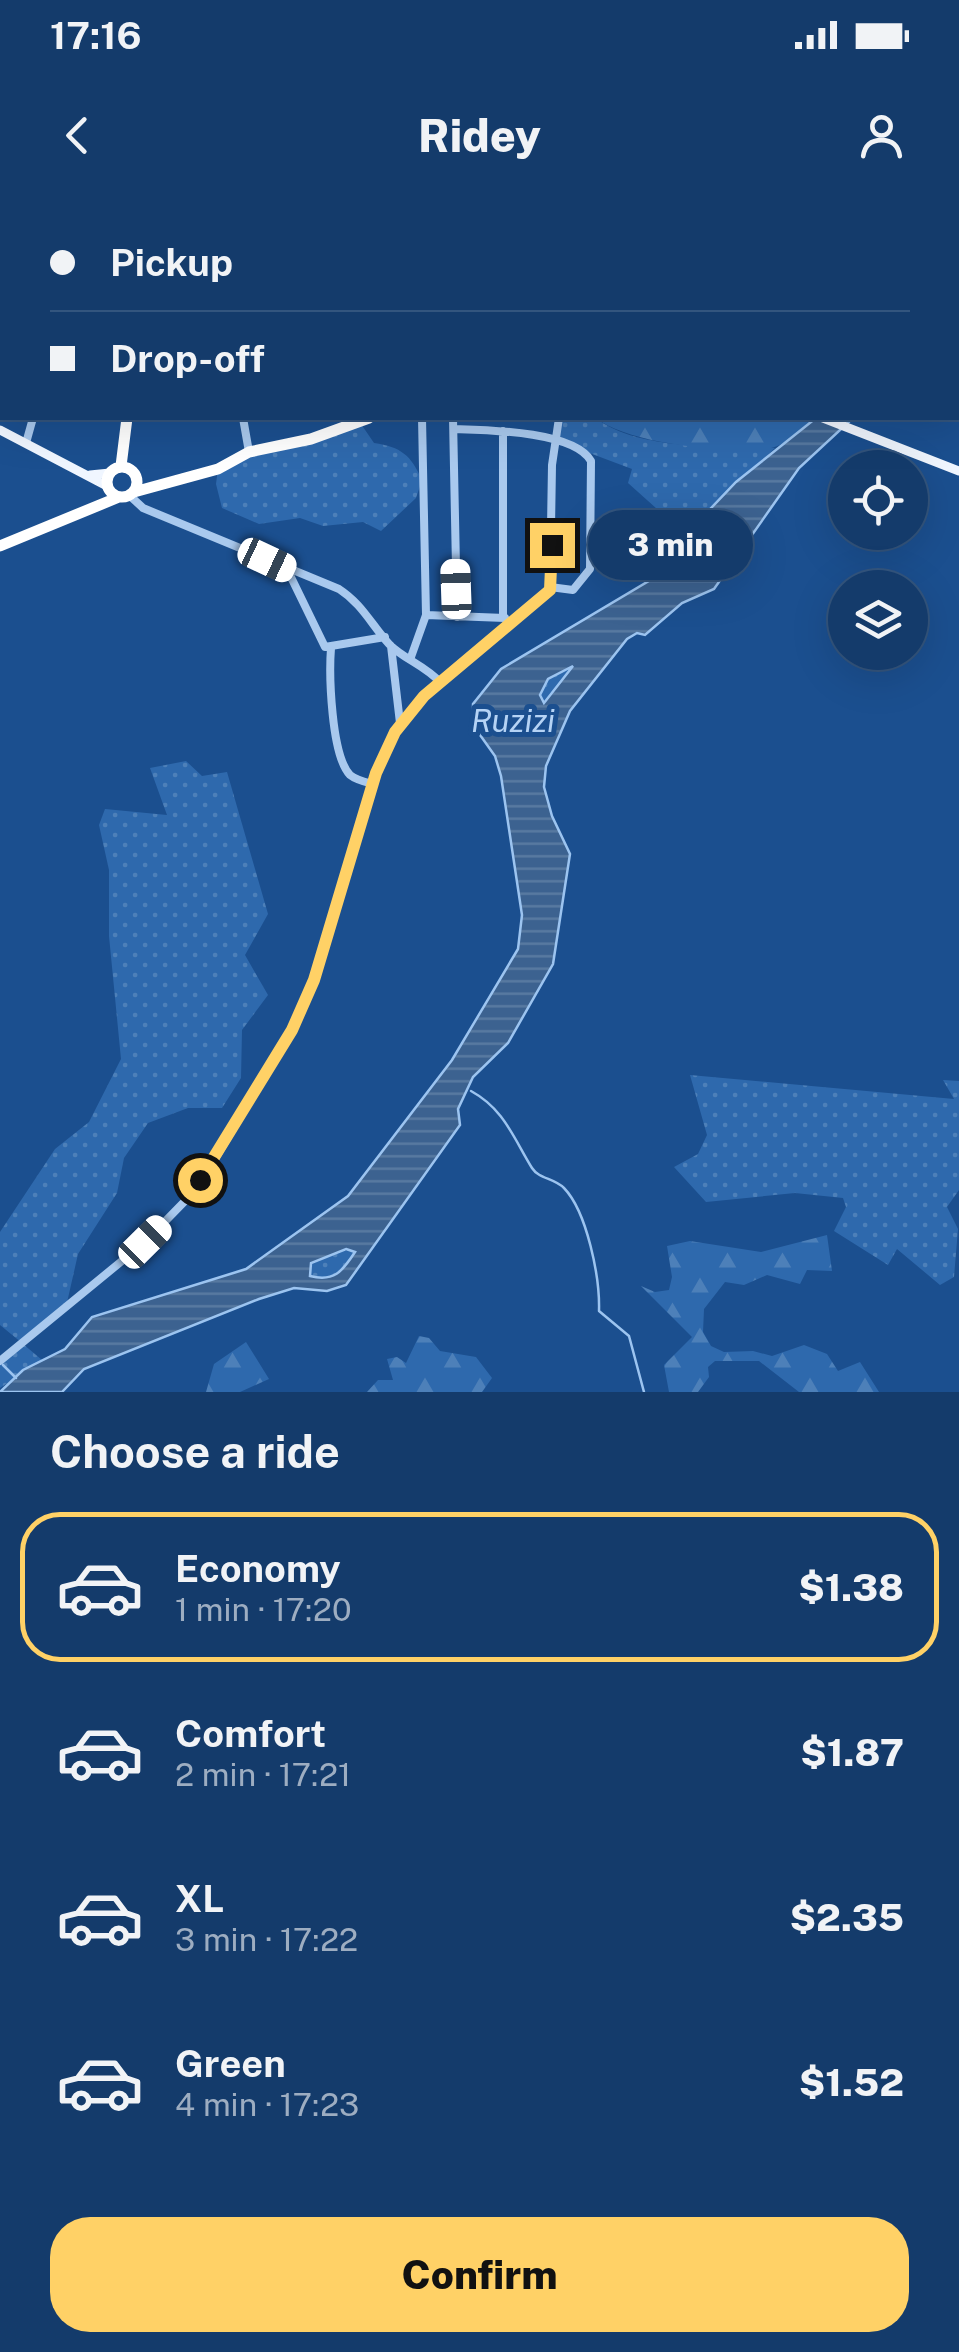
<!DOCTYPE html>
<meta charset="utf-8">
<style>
body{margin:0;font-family:"Public Sans",sans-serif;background:#1d4271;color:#f1f3f6;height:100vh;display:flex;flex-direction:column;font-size:38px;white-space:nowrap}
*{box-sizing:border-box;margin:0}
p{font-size:32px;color:#9dadc1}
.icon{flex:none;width:55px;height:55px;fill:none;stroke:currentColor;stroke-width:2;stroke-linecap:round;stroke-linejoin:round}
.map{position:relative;height:1192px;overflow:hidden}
.details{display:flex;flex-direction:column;background:#143b6b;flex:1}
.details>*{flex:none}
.guide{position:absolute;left:0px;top:0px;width:960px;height:220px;box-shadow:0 10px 40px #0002,0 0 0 2px #33557e;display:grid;align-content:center;height:220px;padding:0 50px;background:#143b6b}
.controls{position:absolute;left:828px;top:250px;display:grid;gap:20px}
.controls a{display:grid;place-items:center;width:100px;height:100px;border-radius:50%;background:#143b6b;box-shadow:0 10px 40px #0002,0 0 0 2px #33557e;font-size:50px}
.end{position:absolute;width:45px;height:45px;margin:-22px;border:12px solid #ffd166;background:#111;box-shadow:0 0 0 5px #111}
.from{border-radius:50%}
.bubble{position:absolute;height:70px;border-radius:35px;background:#143b6b;box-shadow:0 10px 40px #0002,0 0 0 2px #33557e;font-size:32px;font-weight:800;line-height:70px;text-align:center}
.car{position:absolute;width:30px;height:60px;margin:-30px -15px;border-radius:12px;box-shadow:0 0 8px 2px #0007;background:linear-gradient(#fff 24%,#345 0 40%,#fff 0 76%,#345 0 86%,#fff 0)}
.guide b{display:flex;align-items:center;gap:35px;height:95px;font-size:38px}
.guide b+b{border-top:2px solid #33557e}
.guide i{width:25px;height:25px;background:#f1f3f6}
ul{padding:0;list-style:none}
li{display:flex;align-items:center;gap:30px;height:150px;margin:0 20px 15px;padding:0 30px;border:5px solid transparent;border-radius:40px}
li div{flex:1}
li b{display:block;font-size:38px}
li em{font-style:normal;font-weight:800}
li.current{border-color:#ffd166}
li>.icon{width:90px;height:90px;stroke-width:1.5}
h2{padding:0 50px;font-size:45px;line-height:120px}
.action{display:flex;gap:20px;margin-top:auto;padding:20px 50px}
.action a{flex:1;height:115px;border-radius:40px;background:#ffd166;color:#111;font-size:40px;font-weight:800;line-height:115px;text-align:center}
.status{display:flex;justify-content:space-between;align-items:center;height:70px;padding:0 50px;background:#143b6b;direction:ltr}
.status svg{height:28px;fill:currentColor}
header{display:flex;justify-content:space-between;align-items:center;height:130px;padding:0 50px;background:#143b6b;font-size:45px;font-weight:800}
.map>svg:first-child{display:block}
</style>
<div class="status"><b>17:16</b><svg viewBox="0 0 49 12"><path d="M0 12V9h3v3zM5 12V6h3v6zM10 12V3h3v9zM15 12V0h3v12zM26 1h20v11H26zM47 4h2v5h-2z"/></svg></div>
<header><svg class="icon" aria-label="back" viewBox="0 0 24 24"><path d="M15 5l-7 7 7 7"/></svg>Ridey<svg class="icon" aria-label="person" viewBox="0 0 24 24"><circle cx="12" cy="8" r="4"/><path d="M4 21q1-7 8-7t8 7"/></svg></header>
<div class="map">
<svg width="959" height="1192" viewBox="0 0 959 1192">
<defs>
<pattern id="grass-dots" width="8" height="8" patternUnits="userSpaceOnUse" patternTransform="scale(2.5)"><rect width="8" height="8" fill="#2e69ad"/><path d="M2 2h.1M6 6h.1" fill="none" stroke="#4d80b9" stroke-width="1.8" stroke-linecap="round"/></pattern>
<pattern id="forest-firs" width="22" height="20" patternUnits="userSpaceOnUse" patternTransform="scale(2.5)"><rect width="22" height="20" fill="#2e69ad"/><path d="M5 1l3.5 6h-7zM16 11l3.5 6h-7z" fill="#4d80b9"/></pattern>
<pattern id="water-rules" width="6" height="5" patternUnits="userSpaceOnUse" patternTransform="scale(2.5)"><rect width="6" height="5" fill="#3c6290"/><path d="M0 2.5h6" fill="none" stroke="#597aa1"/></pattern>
</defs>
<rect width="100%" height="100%" fill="#1b4f8f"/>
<path fill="url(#grass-dots)" d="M559,218H596C635,250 725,247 775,248L685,334L628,283L632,269L555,240Z
M359,221L374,243C401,247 411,255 422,280L416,298L381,331L363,322L323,326L300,318L259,324L222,308L216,284L218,269L249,252Z
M574,466L544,503L540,495L548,479Z
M186,561L202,576L227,572L268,714L245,755L268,795L242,830L241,878L222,908H188L148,923L124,958L117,993L78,1054L66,1107L23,1144L42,1160L0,1188V1161L22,1143L0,1125V1032L55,949L89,922L121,859L109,736V670L99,625L105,609L167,615L150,568Z
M690,875L954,899L943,880L959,881V990L947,1007L958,1029L954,1077L940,1085L897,1049L888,1065L834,1031L846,1007L843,998L795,993L706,1002L674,967L698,954L707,935Z
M337,1050L356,1052C341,1071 335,1082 310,1077L311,1062Z"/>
<path fill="url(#forest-firs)" d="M596,218H816C804,227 786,245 771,248C729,254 628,244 596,218Z
M827,1035L832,1071L807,1070L800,1084L767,1075L744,1085L725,1082L704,1109L703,1132L711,1146L724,1152L753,1151L772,1156L804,1145L827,1154L838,1171L860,1162L879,1192H799L759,1161H715L708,1167L709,1177L698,1192H669L664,1165L692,1137L641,1086L655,1092L669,1090L672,1077L667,1046L690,1041L761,1052Z
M419,1136L429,1138L440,1151L476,1157L492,1178L482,1192H367L378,1180H393L387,1159L397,1157L406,1163Z
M246,1142L269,1179L240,1192H206L214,1164Z"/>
<path fill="url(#water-rules)" stroke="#9cc4f0" stroke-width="2.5" fill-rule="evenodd" d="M816,218H853L799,268L714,389L682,403L645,435L637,433L627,439L570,511L546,566L544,587L552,616L570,654L553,764L508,843L473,877L458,909L460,925L346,1085L327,1091L294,1088L259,1099L84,1169L62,1192H0L23,1170L65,1149L92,1117L246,1069L348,996L452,860L518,749L522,715L501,576L495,556L473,525V504L501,469L652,379L671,350L736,282ZM573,466L544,503L540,495L548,479ZM346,1049L355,1052C342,1072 334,1082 310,1076L311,1063Z"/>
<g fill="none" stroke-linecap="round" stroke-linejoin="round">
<path stroke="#9cc4f0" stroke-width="2.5" d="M471,891C504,909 513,937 532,968C539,979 554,978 564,988C587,1012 600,1077 599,1111L629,1136L644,1192
M3,1165L16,1178"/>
<path stroke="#a9c9ee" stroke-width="8" d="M4,0L7,2
M246,0V2
M327,0L328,2
M457,0V2
M50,2L53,0
M83,2V0
M128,2H144
M537,2V0
M614,2V0
M865,2L867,0
M958,13L959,11
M0,62L2,59
M243,218L249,252
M422,218L426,415
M453,218L457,417
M455,229C487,230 574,231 591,261L590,369L573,390L550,387
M503,231V417
M26,243L33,218
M129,295L143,308L339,389C362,404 371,424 389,444C403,459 425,465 441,483
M288,371L325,447L385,437
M391,446L400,523
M331,448C329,474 331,555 350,575C356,580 365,582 373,584
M411,457L426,415L505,418
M0,1161L145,1042L185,1001L215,959L292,830L314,779L376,573L395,531L424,496L550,390L552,265L559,218"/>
<path stroke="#f0f6ff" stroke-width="9" d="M823,218L959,271
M0,230L107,286
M90,275L110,273"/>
<path stroke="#fff" stroke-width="11" d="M128,0V2
M121,266L127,218
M107 282a15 15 0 1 1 30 0a15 15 0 1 1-30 0Z
M134,292L218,269L249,252L311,239L369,218
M0,346L119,297"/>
</g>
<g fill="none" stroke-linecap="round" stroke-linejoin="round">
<path stroke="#ffd166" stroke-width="12" d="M200,980L292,830L314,780L376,573L395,532L424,496L550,390L552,345"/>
</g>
<g text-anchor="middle" stroke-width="10" stroke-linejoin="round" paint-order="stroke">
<g font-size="32" font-style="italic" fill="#b5d3f5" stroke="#1b4f8f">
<text x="513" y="532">Ruzizi</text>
</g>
</g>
</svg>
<div class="controls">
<a><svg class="icon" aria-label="locate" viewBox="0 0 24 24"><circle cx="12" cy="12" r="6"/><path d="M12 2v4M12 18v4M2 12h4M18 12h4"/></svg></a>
<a><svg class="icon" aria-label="layers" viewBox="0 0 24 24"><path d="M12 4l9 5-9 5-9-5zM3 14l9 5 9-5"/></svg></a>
</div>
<i class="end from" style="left:200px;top:980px"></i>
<i class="end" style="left:552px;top:345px"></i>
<div class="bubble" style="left:588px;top:310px;width:165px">3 min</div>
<i class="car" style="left:267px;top:360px;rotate:115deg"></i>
<i class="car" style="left:456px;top:389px;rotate:358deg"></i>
<i class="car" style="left:145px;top:1042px;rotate:45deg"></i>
<div class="guide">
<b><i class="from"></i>Pickup</b>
<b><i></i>Drop-off</b>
</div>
</div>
<section class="details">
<h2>Choose a ride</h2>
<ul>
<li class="current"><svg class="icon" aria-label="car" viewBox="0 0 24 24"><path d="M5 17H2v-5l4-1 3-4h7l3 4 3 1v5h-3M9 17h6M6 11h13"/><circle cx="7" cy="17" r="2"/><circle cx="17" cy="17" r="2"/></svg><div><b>Economy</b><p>1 min · 17:20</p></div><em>$1.38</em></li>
<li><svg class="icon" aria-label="car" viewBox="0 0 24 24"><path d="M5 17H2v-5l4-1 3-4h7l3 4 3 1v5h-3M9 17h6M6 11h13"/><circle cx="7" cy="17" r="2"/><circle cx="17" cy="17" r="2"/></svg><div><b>Comfort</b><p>2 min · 17:21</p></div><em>$1.87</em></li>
<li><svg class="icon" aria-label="car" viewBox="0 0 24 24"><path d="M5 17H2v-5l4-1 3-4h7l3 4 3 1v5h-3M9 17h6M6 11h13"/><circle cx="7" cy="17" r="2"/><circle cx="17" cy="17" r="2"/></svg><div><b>XL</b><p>3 min · 17:22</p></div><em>$2.35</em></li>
<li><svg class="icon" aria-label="car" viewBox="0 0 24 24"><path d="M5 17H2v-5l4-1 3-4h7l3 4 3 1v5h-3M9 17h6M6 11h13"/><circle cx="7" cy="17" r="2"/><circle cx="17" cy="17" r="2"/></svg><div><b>Green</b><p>4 min · 17:23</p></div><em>$1.52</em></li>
</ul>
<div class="action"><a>Confirm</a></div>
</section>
